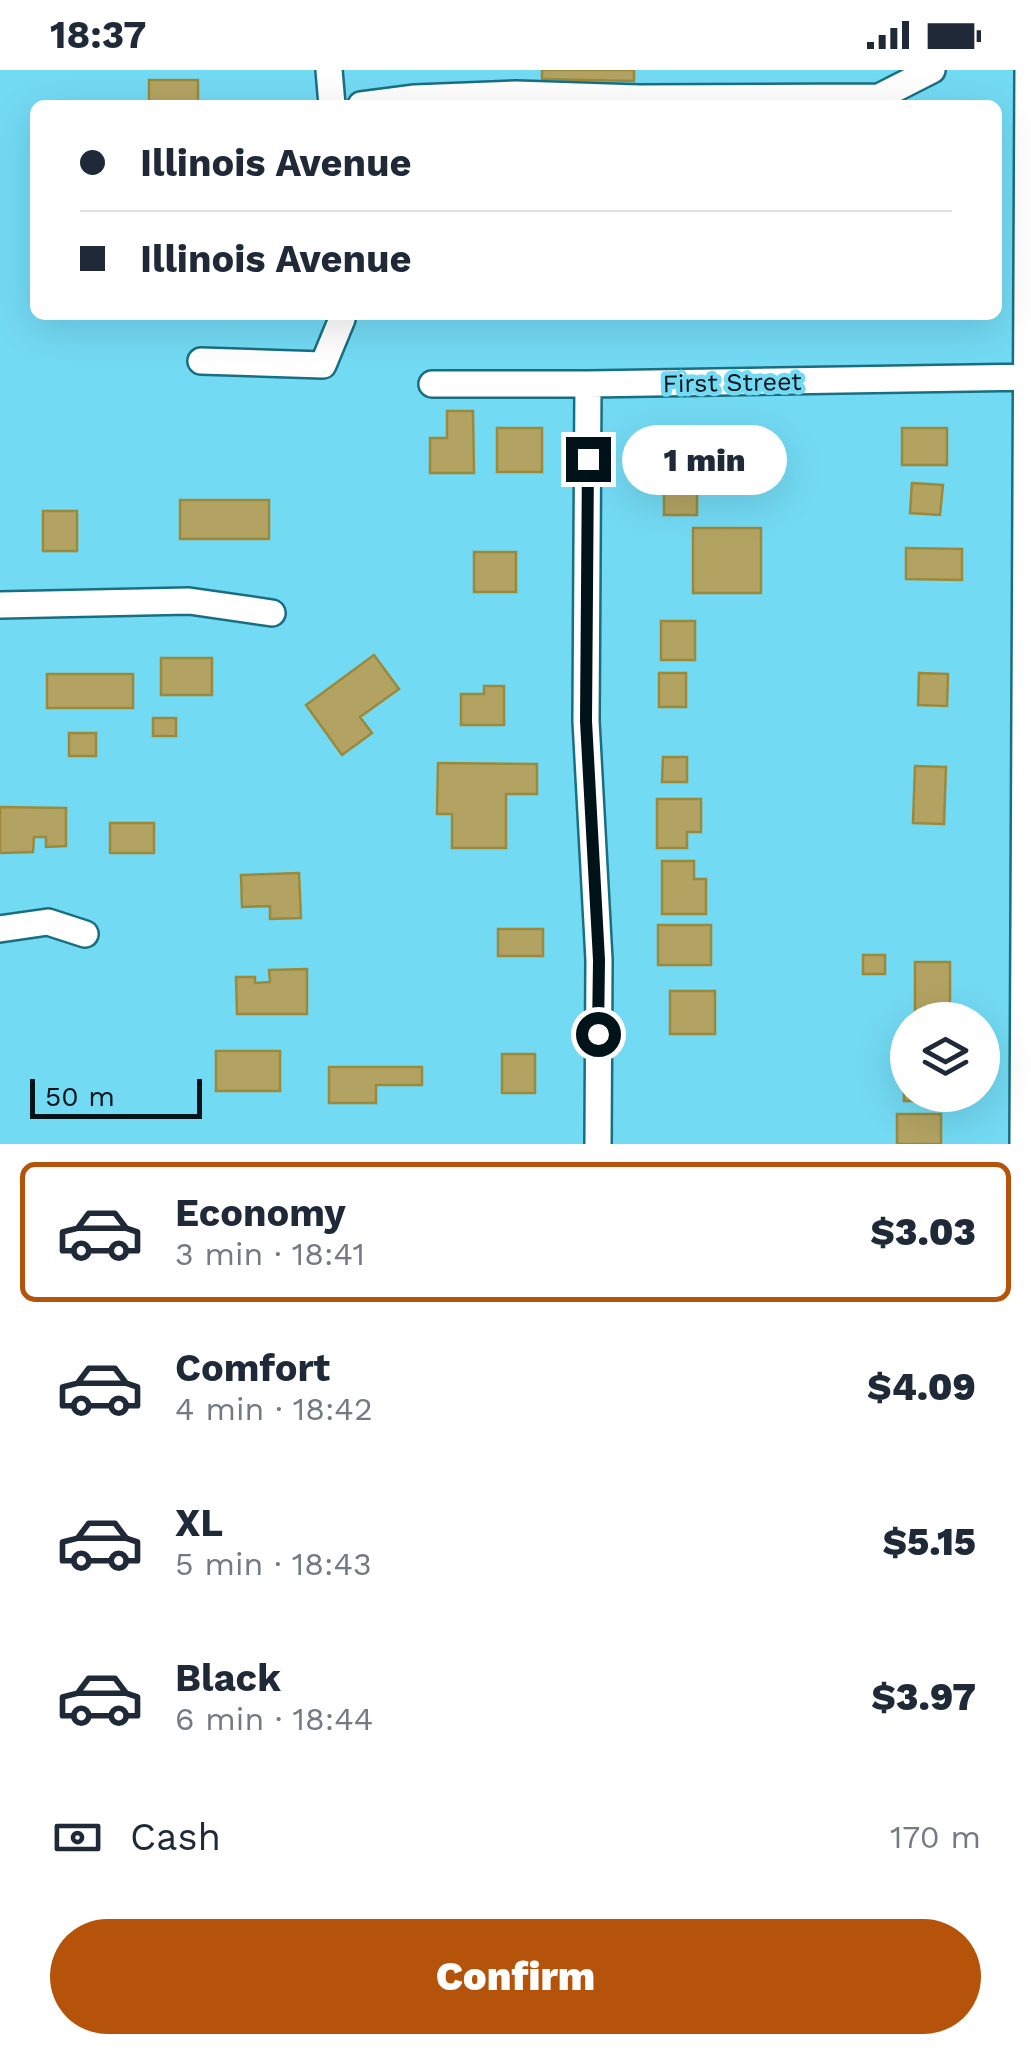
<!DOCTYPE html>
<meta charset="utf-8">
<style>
body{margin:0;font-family:"Work Sans",sans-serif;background:#f6f6f7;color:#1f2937;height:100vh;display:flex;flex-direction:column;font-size:38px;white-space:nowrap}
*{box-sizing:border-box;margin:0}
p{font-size:32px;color:#747a83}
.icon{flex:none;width:55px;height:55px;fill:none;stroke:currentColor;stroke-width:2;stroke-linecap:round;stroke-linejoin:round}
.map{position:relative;height:1074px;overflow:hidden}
.sheet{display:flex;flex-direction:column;background:#fff;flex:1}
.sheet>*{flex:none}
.guide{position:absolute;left:30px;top:30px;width:972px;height:220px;border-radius:15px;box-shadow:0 10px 40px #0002;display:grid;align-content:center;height:220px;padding:0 50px;background:#fff}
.fabs{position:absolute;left:890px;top:932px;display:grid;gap:20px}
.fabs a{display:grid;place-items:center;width:110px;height:110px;border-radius:50%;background:#fff;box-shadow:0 10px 40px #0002;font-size:50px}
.scale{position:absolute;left:30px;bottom:25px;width:172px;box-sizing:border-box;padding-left:10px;border:5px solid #001318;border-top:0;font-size:28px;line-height:35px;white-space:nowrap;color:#001318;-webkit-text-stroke:8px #73daf4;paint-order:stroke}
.end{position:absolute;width:45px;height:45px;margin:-22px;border:12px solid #001318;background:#fff;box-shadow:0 0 0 5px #fff}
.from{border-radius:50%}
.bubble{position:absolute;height:70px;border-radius:35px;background:#fff;box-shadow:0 10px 40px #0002;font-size:32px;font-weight:800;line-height:70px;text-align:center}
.guide b{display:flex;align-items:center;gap:35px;height:95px;font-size:38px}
.guide b+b{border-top:2px solid #e0e1e3}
.guide i{width:25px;height:25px;background:#1f2937}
ul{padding:18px 0 0;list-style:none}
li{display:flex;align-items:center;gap:30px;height:140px;margin:0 20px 15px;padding:0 30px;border:5px solid transparent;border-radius:15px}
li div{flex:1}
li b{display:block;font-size:38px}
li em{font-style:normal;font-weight:800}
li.active{border-color:#b45309}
li>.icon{width:90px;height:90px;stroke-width:1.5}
.pay{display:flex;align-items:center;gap:25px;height:110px;padding:0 50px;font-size:38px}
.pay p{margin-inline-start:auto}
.cta{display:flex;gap:20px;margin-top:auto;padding:20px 50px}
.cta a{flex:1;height:115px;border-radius:60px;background:#b45309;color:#fff;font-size:40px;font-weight:800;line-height:115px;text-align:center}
.status{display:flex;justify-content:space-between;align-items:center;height:70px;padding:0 50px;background:#fff;direction:ltr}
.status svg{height:28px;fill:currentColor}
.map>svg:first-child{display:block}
</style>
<div class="status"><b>18:37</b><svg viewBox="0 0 49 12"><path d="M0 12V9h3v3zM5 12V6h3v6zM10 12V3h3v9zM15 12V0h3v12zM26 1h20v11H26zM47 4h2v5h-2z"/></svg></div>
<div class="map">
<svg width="1031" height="1074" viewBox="0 0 1031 1074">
<rect width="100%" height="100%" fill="#73daf4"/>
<path fill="#b3a363" stroke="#9c893a" stroke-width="2.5" d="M542,0H634V11L542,9Z
M149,10H198V35H149Z
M447,341H473L474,403H430V368H447Z
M497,358H542V402H497Z
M902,358H947V395H902Z
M669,371H721V403L669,402Z
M664,409H697V445H664Z
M912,413L943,415L940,445L910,443Z
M180,430H269V469H180Z
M43,441H77V481H43Z
M693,458H761V523H693Z
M906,478L962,479V510L906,509Z
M474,482H516V522H474Z
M661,551H695V590H661Z
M374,585L399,619L360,647L372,663L342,685L306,635Z
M161,588H212V625H161Z
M659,603H686V637H659Z
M919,603L948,604L947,636L918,635Z
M47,604H133V638H47Z
M484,616H504V655H461V624H484Z
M153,648H176V666H153Z
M69,663H96V686H69Z
M663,687H687V712H662Z
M438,693L537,694V724H506V778H452V744H437Z
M915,696L946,697L944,754L913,753Z
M657,729H701V762H687V778H657Z
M0,737L66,738V776L46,777V767H34L33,782L0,783Z
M110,753H154V783H110Z
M662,791H694V809H706V844H662Z
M299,803L301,848L270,849V836L242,837L241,805Z
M658,855H711V895H658Z
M498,859H543V886H498Z
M863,885H885V904H863Z
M915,892H950V950H915Z
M307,899V944H237L236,907H255V913L270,912L269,900Z
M670,921H715V964H670Z
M216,981H280V1021H216Z
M904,981H908V1025H939V1031H904Z
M502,984H535V1023H502Z
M329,997H422V1015H376V1033H329Z
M897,1044H941V1074H897Z"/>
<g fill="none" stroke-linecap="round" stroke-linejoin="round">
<g stroke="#196f82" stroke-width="30">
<path id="minor" d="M329,0L332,35
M361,35L415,28L516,24L639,28L879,27L932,0
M201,291L323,295L342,249V245
M432,314H588L1031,307
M588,314L586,651L599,890L598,1074
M0,535L189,531L272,543
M0,859L48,852L85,864
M1023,1074L1028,0"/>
</g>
<use href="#minor" stroke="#fff" stroke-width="25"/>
</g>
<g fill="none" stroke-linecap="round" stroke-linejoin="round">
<path stroke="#001318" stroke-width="12" d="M588,389L586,651L599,890L598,964"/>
</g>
<g text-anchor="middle" stroke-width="9" stroke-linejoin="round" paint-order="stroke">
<g font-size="25" fill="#001318" stroke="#73daf4">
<text transform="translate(732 312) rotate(-1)" y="9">First Street</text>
</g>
</g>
</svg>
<div class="fabs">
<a><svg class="icon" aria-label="layers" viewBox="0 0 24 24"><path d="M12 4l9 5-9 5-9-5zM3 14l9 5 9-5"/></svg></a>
</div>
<div class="scale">50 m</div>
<i class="end from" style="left:598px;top:964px"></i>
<i class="end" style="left:588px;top:389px"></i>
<div class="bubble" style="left:622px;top:355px;width:165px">1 min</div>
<div class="guide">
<b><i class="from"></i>Illinois Avenue</b>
<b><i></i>Illinois Avenue</b>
</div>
</div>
<section class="sheet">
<ul>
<li class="active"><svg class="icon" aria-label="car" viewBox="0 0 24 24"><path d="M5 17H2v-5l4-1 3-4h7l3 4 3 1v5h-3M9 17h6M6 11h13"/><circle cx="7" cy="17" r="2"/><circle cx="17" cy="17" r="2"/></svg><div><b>Economy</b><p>3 min · 18:41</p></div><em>$3.03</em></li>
<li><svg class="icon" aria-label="car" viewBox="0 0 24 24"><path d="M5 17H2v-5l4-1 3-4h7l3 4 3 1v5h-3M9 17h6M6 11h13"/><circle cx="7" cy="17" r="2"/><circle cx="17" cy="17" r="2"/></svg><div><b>Comfort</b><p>4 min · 18:42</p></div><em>$4.09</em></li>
<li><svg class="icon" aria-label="car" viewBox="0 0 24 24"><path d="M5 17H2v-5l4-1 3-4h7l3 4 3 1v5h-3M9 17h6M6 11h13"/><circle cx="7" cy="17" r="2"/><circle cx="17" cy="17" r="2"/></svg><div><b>XL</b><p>5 min · 18:43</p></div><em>$5.15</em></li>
<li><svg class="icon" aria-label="car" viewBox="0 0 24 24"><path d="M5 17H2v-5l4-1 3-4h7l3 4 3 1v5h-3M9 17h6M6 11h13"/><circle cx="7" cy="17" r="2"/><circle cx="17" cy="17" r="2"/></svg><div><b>Black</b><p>6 min · 18:44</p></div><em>$3.97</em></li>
</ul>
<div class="pay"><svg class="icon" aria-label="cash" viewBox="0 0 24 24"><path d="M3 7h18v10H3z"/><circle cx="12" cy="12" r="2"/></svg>Cash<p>170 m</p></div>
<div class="cta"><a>Confirm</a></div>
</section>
